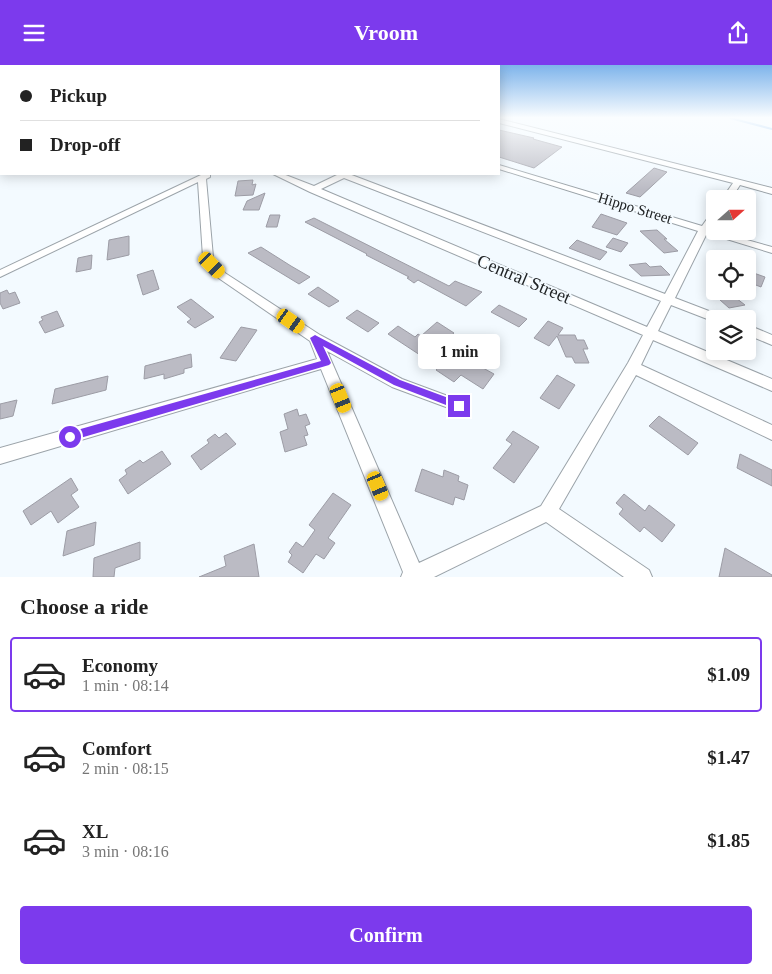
<!DOCTYPE html>
<meta charset="utf-8">
<style>
body{margin:0;font-family:"Times New Roman",serif;background:#f2f2f2;color:#222;height:100vh;display:flex;flex-direction:column;font-size:19px;white-space:nowrap}
*{box-sizing:border-box;margin:0}
p{font-size:16px;color:#767676}
.icon{flex:none;width:28px;height:28px;fill:none;stroke:currentColor;stroke-width:2;stroke-linecap:round;stroke-linejoin:round}
.map{position:relative;height:512px;overflow:hidden}
.details{display:flex;flex-direction:column;background:#fff;flex:1}
.details>*{flex:none}
.banner{position:absolute;left:0px;top:0px;width:500px;height:110px;box-shadow:0 2px 12px #0003;display:grid;align-content:center;height:110px;padding:0 20px;background:#fff}
.needle{width:32px;rotate:69deg}
.tools{position:absolute;left:706px;top:125px;display:grid;gap:10px}
.tools a{display:grid;place-items:center;width:50px;height:50px;border-radius:5px;background:#fff;box-shadow:0 2px 12px #0003;font-size:25px}
.end{position:absolute;width:22px;height:22px;margin:-11px;border:6px solid #7c3aed;background:#fff;box-shadow:0 0 0 2px #fff}
.from{border-radius:50%}
.bubble{position:absolute;height:35px;border-radius:5px;background:#fff;box-shadow:0 2px 12px #0003;font-size:16px;font-weight:700;line-height:35px;text-align:center}
.car{position:absolute;width:15px;height:30px;margin:-15px -8px;border-radius:6px;box-shadow:0 0 4px 1px #0007;background:linear-gradient(#f5c518 24%,#345 0 40%,#f5c518 0 76%,#345 0 86%,#f5c518 0)}
.banner b{display:flex;align-items:center;gap:18px;height:48px;font-size:19px}
.banner b+b{border-top:1px solid #e0e0e0}
.banner i{width:12px;height:12px;background:#222}
ul{padding:0;list-style:none}
li{display:flex;align-items:center;gap:15px;height:75px;margin:0 10px 8px;padding:0 10px;border:2px solid transparent;border-radius:5px}
li div{flex:1}
li b{display:block;font-size:19px}
li em{font-style:normal;font-weight:700}
li.on{border-color:#7c3aed}
li>.icon{width:45px;height:45px;stroke-width:1.5}
h2{padding:0 20px;font-size:22px;line-height:60px}
.primary-button{display:flex;gap:10px;margin-top:auto;padding:10px 20px}
.primary-button a{flex:1;height:58px;border-radius:5px;background:#7c3aed;color:#fff;font-size:20px;font-weight:700;line-height:58px;text-align:center}
header{display:flex;justify-content:space-between;align-items:center;height:65px;padding:0 20px;background:#7c3aed;color:#fff;font-size:22px;font-weight:700}
.map>svg:first-child{display:block}
</style>
<header><svg class="icon" aria-label="menu" viewBox="0 0 24 24"><path d="M4 6h16M4 12h16M4 18h16"/></svg>Vroom<svg class="icon" aria-label="share" viewBox="0 0 24 24"><path d="M12 15V3M7 8l5-5 5 5M5 13v7h14v-7"/></svg></header>
<div class="map">
<svg width="772" height="512" viewBox="0 0 772 512">
<rect width="100%" height="100%" fill="#f3faff"/>
<g fill="none" stroke-linecap="round" stroke-linejoin="round">
<path stroke="#7fb5f0" stroke-width="2" d="M730,53L772,64"/>
</g>
<path fill="#bbbbc4" stroke="#9c9ca5" d="M499,65L534,73L533,74L562,82L534,103L499,92Z
M654,103L667,107L640,132L626,128Z
M253,115L252,120L256,119L253,130L235,131L238,116Z
M265,128L259,145H243L247,136Z
M601,149L627,158L617,170L592,162Z
M270,150H280L277,162H266Z
M314,153L449,221L455,216L482,227L466,241L418,215L414,218L407,213L409,212L366,190L367,189L305,157Z
M657,165L667,174H664L678,186L664,188L640,166Z
M129,171V190L107,195L109,175Z
M613,173L628,178L621,187L606,182Z
M577,175L607,187L600,195L569,183Z
M261,182L291,201L310,212L299,219L248,188Z
M92,190L91,204L76,207L78,193Z
M646,198L650,202L661,201L670,210L641,211L629,200Z
M153,205L159,224L143,230L137,210Z
M748,206L765,212L761,222L748,217Z
M318,222L339,236L329,242L308,229Z
M7,225L9,229L15,227L20,238L3,244L0,238V228Z
M710,226H727L745,240L729,243Z
M191,234L214,252L195,263L187,257L191,254L177,242Z
M499,240L527,254L519,262L491,247Z
M357,245L379,258L368,267L346,253Z
M57,246L64,261L45,268L39,257L43,255L41,252Z
M548,256L563,263L558,270H575L577,275H584L588,284H583L589,298H575L572,292H566L557,271L549,281L534,273Z
M437,257L454,268L446,275L440,271L420,290L388,269L398,261L415,272L418,269L421,271Z
M241,262L257,265L236,296L220,293Z
M454,287L494,309L483,324L461,310L454,317L436,305Z
M191,289L192,302L184,304V308L164,314V309L144,314L145,301Z
M557,310L575,320L559,344L540,333Z
M108,311L106,325L52,339L55,324Z
M17,335L13,351L0,354V339Z
M297,344L299,351L306,349L310,359L305,361L308,370L304,371L307,380L285,387L280,367L288,364L284,349Z
M659,351L698,378L688,390L649,361Z
M513,366L539,382L514,418L493,403L512,379L506,375Z
M226,368L236,379L201,405L191,391L209,378L207,375L215,369L219,373Z
M162,386L171,399L128,429L119,415L127,409L125,405L140,395L143,398Z
M740,389L772,405V421L737,403Z
M422,404L443,412L444,405L459,411L458,416L468,420L464,435L455,432L453,440L415,426Z
M71,413L78,425L71,430L79,442L58,458L51,446L31,460L23,446Z
M333,428L351,440L328,473L335,478L324,494L316,489L303,508L288,497L292,490L289,487L296,477L303,482L315,465L309,460Z
M624,429L645,446L649,440L675,460L662,477L644,462L640,467L619,449L623,444L616,438Z
M96,457L94,480L63,491L67,466Z
M140,477V494L115,503L114,512H93L94,493Z
M254,479L259,512H199L226,501L224,491Z
M725,483L772,510V512H719Z"/>
<g fill="none" stroke-linecap="round" stroke-linejoin="round">
<g stroke="#9ba3a9" stroke-width="2">
<path id="minor" d="M499,54L772,123V129L740,120L731,134H722L733,118L499,58Z
M499,100L702,161L712,147L715,146V156L710,163L715,166L772,182V188L707,168L675,233L722,251L724,254H715V257L671,240L658,266L772,314V326L653,275L641,300L772,360V375L636,310L559,444L649,505L652,512H624L546,457L434,512H401L403,507L321,304L0,399V383L317,294L310,276L217,212L203,192L198,117L0,212V205L203,109H210V112L206,114L213,192L225,208L320,270L402,314L464,337L467,341L464,345L459,347L454,345L392,322L327,286L419,498L541,441L628,298L643,270L310,127L273,109H283L314,121L339,109H349L665,229L698,166L499,104ZM344,113L661,236L647,262L321,124Z
M748,260L772,270V280L748,270Z"/>
</g>
<use href="#minor" fill="#fff" fill-rule="evenodd"/>
</g>
<linearGradient id="sky" x2="0" y2="1"><stop stop-color="#7eb4eb"/><stop offset="0.42" stop-color="#fafdff"/><stop offset="1" stop-color="#fafdff" stop-opacity="0"/></linearGradient>
<rect width="772" height="125" fill="url(#sky)"/>
<path fill="#7c3aed" d="M315,270L400,315L462,338L464,341L459,345L394,320L323,281L331,298L329,300L70,376L64,372L70,367L321,296L310,273Z"/>
<g text-anchor="middle" stroke-width="4" stroke-linejoin="round" paint-order="stroke">
<g font-size="15" fill="#202325" stroke="#f3faff">
<text transform="translate(635 143) rotate(17)" y="5">Hippo Street</text>
</g>
<g font-size="18" fill="#202325" stroke="#f3faff">
<text transform="translate(524 214) rotate(23)" y="6">Central Street</text>
</g>
</g>
</svg>
<div class="tools">
<a><svg class="needle" viewBox="-14 -14 28 28"><path d="M0-13l5 13h-10z" fill="#e53935"/><path d="M0 13l5-13h-10z" fill="#767676"/></svg></a>
<a><svg class="icon" aria-label="locate" viewBox="0 0 24 24"><circle cx="12" cy="12" r="6"/><path d="M12 2v4M12 18v4M2 12h4M18 12h4"/></svg></a>
<a><svg class="icon" aria-label="layers" viewBox="0 0 24 24"><path d="M12 4l9 5-9 5-9-5zM3 14l9 5 9-5"/></svg></a>
</div>
<i class="end from" style="left:70px;top:372px"></i>
<i class="end" style="left:459px;top:341px"></i>
<div class="bubble" style="left:418px;top:269px;width:82px">1 min</div>
<i class="car" style="left:212px;top:200px;rotate:135deg"></i>
<i class="car" style="left:291px;top:256px;rotate:125deg"></i>
<i class="car" style="left:341px;top:333px;rotate:158deg"></i>
<i class="car" style="left:378px;top:421px;rotate:157deg"></i>
<div class="banner">
<b><i class="from"></i>Pickup</b>
<b><i></i>Drop-off</b>
</div>
</div>
<section class="details">
<h2>Choose a ride</h2>
<ul>
<li class="on"><svg class="icon" aria-label="car" viewBox="0 0 24 24"><path d="M5 17H2v-5l4-1 3-4h7l3 4 3 1v5h-3M9 17h6M6 11h13"/><circle cx="7" cy="17" r="2"/><circle cx="17" cy="17" r="2"/></svg><div><b>Economy</b><p>1 min · 08:14</p></div><em>$1.09</em></li>
<li><svg class="icon" aria-label="car" viewBox="0 0 24 24"><path d="M5 17H2v-5l4-1 3-4h7l3 4 3 1v5h-3M9 17h6M6 11h13"/><circle cx="7" cy="17" r="2"/><circle cx="17" cy="17" r="2"/></svg><div><b>Comfort</b><p>2 min · 08:15</p></div><em>$1.47</em></li>
<li><svg class="icon" aria-label="car" viewBox="0 0 24 24"><path d="M5 17H2v-5l4-1 3-4h7l3 4 3 1v5h-3M9 17h6M6 11h13"/><circle cx="7" cy="17" r="2"/><circle cx="17" cy="17" r="2"/></svg><div><b>XL</b><p>3 min · 08:16</p></div><em>$1.85</em></li>
</ul>
<div class="primary-button"><a>Confirm</a></div>
</section>
